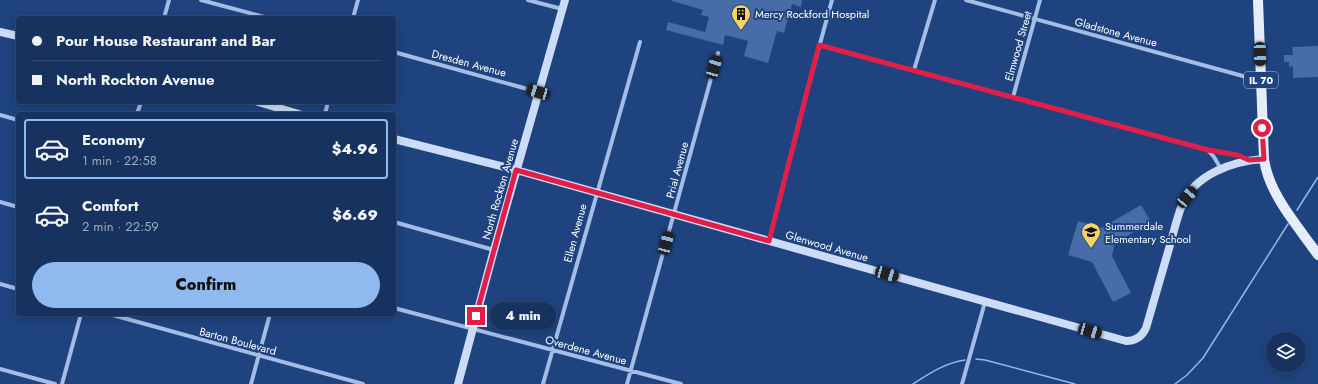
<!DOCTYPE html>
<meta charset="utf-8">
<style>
body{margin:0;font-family:Jost,sans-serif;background:#243e67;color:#f1f3f6;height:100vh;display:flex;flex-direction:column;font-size:15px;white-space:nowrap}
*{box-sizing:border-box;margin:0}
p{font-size:13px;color:#9eaabc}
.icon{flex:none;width:22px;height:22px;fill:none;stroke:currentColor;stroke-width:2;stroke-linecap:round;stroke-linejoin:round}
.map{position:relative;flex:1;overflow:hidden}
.side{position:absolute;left:16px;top:112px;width:380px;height:204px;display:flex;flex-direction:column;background:#17325e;border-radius:4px;box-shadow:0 2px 10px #0003,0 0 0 1px #364d73}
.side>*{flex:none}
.banner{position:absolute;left:16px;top:16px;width:380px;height:88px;border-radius:4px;box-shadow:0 2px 10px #0003,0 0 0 1px #364d73;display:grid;align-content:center;height:88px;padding:0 16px;background:#17325e}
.buttons{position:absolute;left:1266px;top:332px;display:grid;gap:8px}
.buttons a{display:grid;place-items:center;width:40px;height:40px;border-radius:50%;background:#17325e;box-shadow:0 2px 10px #0003,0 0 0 1px #364d73;font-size:20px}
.end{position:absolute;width:18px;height:18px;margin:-9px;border:5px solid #e11d48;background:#fff;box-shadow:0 0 0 2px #fff}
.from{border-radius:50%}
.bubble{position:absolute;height:28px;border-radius:14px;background:#17325e;box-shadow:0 2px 10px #0003,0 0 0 1px #364d73;font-size:13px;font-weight:800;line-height:28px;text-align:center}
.car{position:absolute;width:12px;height:24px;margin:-12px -6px;border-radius:5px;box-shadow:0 0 3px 1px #0007;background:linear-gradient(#222 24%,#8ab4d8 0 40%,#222 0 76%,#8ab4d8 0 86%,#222 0)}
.banner b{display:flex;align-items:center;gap:14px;height:38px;font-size:15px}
.banner b+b{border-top:1px solid #364d73}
.banner i{width:10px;height:10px;background:#f1f3f6}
ul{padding:7px 0 0;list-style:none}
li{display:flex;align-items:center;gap:12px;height:60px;margin:0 8px 6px;padding:0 8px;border:2px solid transparent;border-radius:4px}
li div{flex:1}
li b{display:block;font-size:15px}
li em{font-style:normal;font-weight:800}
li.active{border-color:#90b9f0}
li>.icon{width:36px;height:36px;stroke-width:1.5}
.button{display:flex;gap:8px;margin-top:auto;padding:8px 16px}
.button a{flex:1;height:46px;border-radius:24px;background:#90b9f0;color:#111;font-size:16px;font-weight:800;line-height:46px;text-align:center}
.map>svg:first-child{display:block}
</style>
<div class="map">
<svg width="1318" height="384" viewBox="0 0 1318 384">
<rect width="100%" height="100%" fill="#1f437e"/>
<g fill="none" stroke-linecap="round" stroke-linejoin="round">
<path stroke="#96b7e9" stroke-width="1.5" d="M1297,210L1318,177
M976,359L985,360L1075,384
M913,384C930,373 945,363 965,360
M1175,384L1187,375L1203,358L1288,224"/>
</g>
<path fill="#486ca7" d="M672,0H802L801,7L792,4L784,33L777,31L768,63L744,56L748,41L725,35L723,45L666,30L668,22L705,32L709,17L701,15L703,10L672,1Z
M1318,46V77L1293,78V66L1289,67V62H1284V55H1293L1292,47Z
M1141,205L1151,222L1115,243L1112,256L1131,293L1113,302L1092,262L1068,255L1078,221L1101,228Z"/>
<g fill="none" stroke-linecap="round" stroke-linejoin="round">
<path stroke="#a3bde7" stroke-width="4" d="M201,0L268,18
M528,0L562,9
M966,0L1261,81
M164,18L169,0
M353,18L358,0
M819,45L1208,150L1237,155L1248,160
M394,52L538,92
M914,70L935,0
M1013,97L1040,0
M137,114L141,102
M325,114L328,102
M0,115L18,120
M1208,150L1214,157L1221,169
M0,202L18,207
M394,222L494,250
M769,241L807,91L832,0
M0,284L18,289
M394,308L681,384
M109,314L363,384
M0,369L55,384
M62,384L81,314
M251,384L270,314
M543,384L640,42
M627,384L718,53
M962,384L985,302"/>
<path stroke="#cddcf6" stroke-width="8" d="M0,32L18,36
M258,102L299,114
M394,139L516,170L1126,341C1136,341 1142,337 1146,328C1153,303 1161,277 1168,252C1173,236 1176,220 1182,205C1195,174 1233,161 1264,159
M458,384L494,250L565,0"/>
<path stroke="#e5edfd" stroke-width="10" d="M1258,0L1264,159C1269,195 1298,226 1318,255"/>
</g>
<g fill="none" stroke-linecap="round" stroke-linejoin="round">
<path stroke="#e11d48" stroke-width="5" d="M476,316L516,170L769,241L819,45L1208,150L1237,155L1249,160L1264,159L1262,128"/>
</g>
<defs>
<g id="building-pin" transform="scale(1)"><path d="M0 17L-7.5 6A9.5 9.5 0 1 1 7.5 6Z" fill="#f5d463" stroke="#1f437e"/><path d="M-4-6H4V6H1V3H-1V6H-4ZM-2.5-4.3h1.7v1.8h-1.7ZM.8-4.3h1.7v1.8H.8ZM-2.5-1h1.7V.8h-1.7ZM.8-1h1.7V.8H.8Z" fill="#111"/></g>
<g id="school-pin" transform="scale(1)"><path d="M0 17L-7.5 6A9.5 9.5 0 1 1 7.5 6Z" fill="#f5d463" stroke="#1f437e"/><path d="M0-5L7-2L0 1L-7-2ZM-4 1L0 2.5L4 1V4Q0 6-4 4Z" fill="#111"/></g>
</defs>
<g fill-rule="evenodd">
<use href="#building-pin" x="741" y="14"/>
<use href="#school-pin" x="1091" y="232"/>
</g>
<g text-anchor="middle" stroke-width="4" stroke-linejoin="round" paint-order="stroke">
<rect fill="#1f437e" stroke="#bcc7d8" stroke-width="1" x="1244" y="72" width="34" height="16" rx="3"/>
<g font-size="10" font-weight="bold" fill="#fff">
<text x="1261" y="84">IL 70</text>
</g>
<g font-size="11" fill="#fff" stroke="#1f437e" text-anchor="start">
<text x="755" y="18">Mercy Rockford Hospital</text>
<text x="1105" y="230">Summerdale<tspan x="1105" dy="13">Elementary School</tspan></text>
</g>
<g font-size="11" fill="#fff" stroke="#1f437e">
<text transform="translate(1116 32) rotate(15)" y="4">Gladstone Avenue</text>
<text transform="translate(1018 46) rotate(-74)" y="4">Elmwood Street</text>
<text transform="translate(469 63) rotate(15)" y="4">Dresden Avenue</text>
<text transform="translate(677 170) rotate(-75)" y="4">Prial Avenue</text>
<text transform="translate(500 189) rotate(-74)" y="4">North Rockton Avenue</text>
<text transform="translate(575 233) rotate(-75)" y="4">Ellen Avenue</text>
<text transform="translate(827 246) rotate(16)" y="4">Glenwood Avenue</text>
<text transform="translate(238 341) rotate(15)" y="4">Barton Boulevard</text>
<text transform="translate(586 350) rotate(15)" y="4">Overdene Avenue</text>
</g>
</g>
</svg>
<div class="buttons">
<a><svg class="icon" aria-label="layers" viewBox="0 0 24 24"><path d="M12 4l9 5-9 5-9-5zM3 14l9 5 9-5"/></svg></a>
</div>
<i class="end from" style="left:1262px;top:128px"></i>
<i class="end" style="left:476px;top:316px"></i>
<div class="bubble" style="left:490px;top:302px;width:66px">4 min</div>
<i class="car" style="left:1260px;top:54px;rotate:178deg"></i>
<i class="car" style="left:714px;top:67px;rotate:16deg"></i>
<i class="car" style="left:538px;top:92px;rotate:286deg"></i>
<i class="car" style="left:1187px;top:197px;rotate:40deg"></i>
<i class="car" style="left:666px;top:243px;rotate:15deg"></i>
<i class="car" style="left:887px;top:274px;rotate:106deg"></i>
<i class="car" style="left:1090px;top:331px;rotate:106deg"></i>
<div class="banner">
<b><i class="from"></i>Pour House Restaurant and Bar</b>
<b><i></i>North Rockton Avenue</b>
</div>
<section class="side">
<ul>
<li class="active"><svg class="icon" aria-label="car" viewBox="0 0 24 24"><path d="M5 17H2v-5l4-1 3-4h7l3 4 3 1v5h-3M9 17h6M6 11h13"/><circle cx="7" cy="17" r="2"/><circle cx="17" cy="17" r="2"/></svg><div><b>Economy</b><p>1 min · 22:58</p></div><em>$4.96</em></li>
<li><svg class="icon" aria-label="car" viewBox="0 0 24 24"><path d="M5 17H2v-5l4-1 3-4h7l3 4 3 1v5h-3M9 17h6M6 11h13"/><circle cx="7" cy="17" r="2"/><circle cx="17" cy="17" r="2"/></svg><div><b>Comfort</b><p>2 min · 22:59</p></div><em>$6.69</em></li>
</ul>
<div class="button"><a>Confirm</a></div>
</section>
</div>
